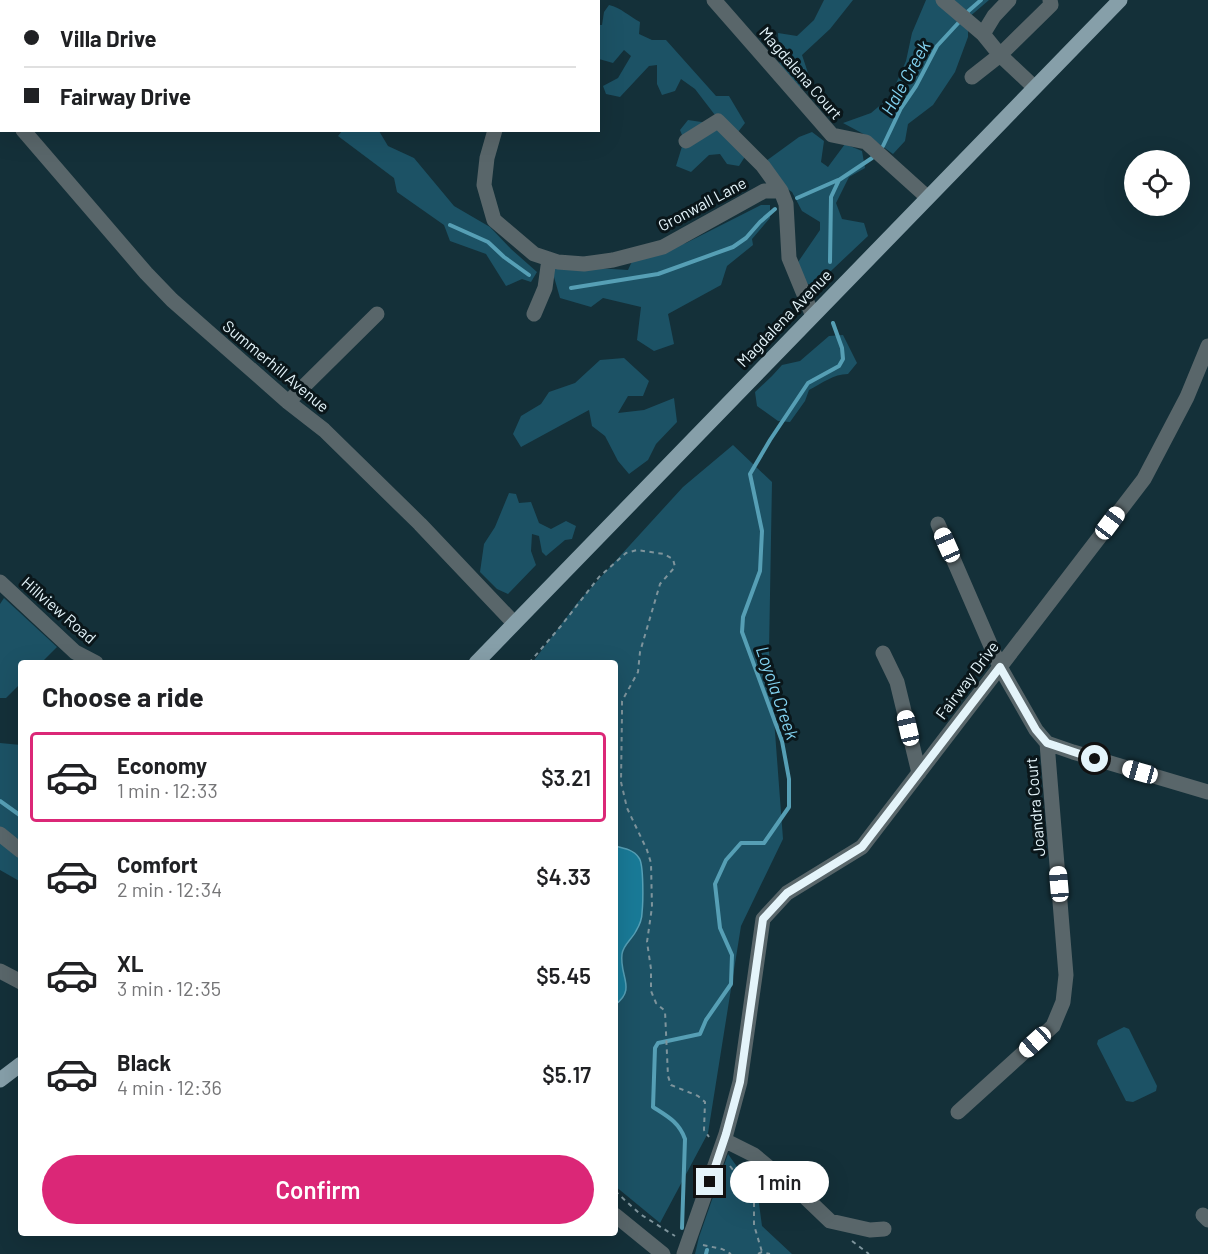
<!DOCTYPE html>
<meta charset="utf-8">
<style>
body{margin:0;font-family:Barlow,sans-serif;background:#f6f6f6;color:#202124;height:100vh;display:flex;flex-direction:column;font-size:22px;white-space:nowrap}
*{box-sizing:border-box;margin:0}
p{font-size:20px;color:#757577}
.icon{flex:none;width:33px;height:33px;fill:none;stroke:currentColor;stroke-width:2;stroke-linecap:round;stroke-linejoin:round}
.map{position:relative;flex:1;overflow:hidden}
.details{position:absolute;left:18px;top:660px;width:600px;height:576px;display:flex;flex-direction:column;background:#fff;border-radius:6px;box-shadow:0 6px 24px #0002}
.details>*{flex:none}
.guide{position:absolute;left:0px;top:0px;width:600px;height:132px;box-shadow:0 6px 24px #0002;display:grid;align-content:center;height:132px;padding:0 24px;background:#fff}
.tools{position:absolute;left:1124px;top:150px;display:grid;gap:12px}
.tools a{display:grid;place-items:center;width:66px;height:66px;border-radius:50%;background:#fff;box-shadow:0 6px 24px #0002;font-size:30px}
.end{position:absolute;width:27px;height:27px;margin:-14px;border:8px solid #e4f4fa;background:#111;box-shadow:0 0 0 3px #111}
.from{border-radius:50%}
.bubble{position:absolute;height:42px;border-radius:21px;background:#fff;box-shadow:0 6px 24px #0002;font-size:20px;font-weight:600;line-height:42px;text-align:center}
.car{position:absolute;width:18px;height:36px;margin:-18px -9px;border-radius:8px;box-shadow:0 0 4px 2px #0007;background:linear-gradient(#fff 24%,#345 0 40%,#fff 0 76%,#345 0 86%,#fff 0)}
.guide b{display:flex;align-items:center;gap:21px;height:57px;font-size:22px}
.guide b+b{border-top:2px solid #e0e0e0}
.guide i{width:15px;height:15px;background:#202124}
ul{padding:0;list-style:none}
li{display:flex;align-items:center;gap:18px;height:90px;margin:0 12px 9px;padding:0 12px;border:3px solid transparent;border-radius:6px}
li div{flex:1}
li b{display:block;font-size:22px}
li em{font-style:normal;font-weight:600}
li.on{border-color:#db2777}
li>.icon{width:54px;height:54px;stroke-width:1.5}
h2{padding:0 24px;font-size:27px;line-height:72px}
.action{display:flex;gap:12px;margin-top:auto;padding:12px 24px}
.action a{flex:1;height:69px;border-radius:36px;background:#db2777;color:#fff;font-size:24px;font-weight:600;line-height:69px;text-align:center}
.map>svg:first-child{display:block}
</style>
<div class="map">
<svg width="1208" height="1254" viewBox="0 0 1208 1254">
<rect width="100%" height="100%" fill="#143039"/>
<path fill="#1c5265" d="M824,0H853L830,29L802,55L810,79L799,88L780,73L778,33L797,36L814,20Z
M926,0H989L968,18V37L955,72L933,105L908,124L905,141L893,154L871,138L843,123L871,113L890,97L906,61L912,33Z
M609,5C621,8 629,16 640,22L639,34L652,40H666L716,96H729L745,123L738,132L718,119L695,89L681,79L675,91L662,95L657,84V65L649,66L620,97L606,94L603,86L618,78L631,56L624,50L613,63L599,59L598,25H602L604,12Z
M688,120L715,124L746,155L739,166L727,164L720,154L709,155L691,172L676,166L684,140L680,130Z
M342,131H379L388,146L414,158L454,206L490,227L511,249L537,272L531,282L522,279L506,286L486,254L450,241L444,225L397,192L394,178L338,136Z
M812,132L824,141L821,162L828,167L845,144L862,151L865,168L849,177L836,203L842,219L864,223L868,236L815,286L802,282L796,265L820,230V222L802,211L792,192L774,180L766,161L799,137Z
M761,205H770V218L752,239L753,245L727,266L721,285L668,314L674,344L654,351L637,340L641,307L603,298L591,307L560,298L552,270L572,258L596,268L628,270L635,255L686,243Z
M843,335L857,363L848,374C833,374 823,383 809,390L805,401L790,422L778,421L757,406L755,392L772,376L782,365L800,361L829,336Z
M624,358L649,381L643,396H628L618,413L644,410L674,398L677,422L656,444L648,460L629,474L618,461L605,436L592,426L589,410L521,447L513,434L521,416L541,404L549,392L575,383L600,360Z
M733,445L772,482L769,652L783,839L741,926L708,1133L660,1223L615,1186V663H532L578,602L683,487Z
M509,493L516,494L519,503L531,502L539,523L551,529L566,521L576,526L572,539L565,540L546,556L542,552L539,536L532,534L531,551L536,565L508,594L497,589L480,572L484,544L495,527Z
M4,598L57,647L41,663H21V683L6,698H0V604Z
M0,743L21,745V882L0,870Z
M1124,1027L1129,1029L1157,1086L1156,1091L1133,1102L1126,1101L1097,1044L1098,1040Z
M728,1154L758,1196L762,1226L792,1254H695L699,1237Z"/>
<path fill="#197a97" stroke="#569fb5" stroke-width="1.5" d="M615,846C624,848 634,850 639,858C644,864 643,904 642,913C642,919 639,926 636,931C632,939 623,945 622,954C619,976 637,989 615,1005Z"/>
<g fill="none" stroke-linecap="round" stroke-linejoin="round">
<path stroke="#569fb5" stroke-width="4" d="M92,0L93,2
M965,14L981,0
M883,146L901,108L916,86L937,46L961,20
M797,198L838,180
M450,225L488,242L504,257L529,275
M830,262L831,197L839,180L872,158
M571,288L658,274L733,247L746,238L760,222L775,209
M0,801L21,816
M682,1228L685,1139C679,1122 667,1116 653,1107L655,1048L658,1043L700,1034L706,1020L731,984L732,955L720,928L715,884L726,860L741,843H764L789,807V779L782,741L742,632L743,617L760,571L762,531L750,474L770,440L808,383L839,366L843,359L842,348L833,323
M706,1254L707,1250"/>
<path stroke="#7e949c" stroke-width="2" stroke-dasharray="4.5 4.5" stroke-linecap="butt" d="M529,663L561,626L599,577L626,553L637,550L664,554L673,559L675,567L660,584L640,652L638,672L622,701V714L621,782L627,808L647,850L651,863L652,907L647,942L651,969V991L656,1003L665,1011L668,1076L671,1085L698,1096L705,1102L704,1130L709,1137
M730,1166L737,1175L748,1185L754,1198V1225L762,1252
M615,1191L640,1214L675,1236
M852,1241L869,1254
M703,1245L722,1249L731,1254
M758,1254L762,1252L770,1254"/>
<path stroke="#59666a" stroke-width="15" d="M714,0L832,135L866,142L927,197
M943,0L983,34
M1009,0L994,16L983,34L1000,55L1034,87
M972,77L1000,55L1051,5L1050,0
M0,104L2,106
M23,130L146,273L172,300L288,402L324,430L420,524L514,623
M495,130L487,158L484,185L494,220L534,254L558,262L584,264L613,260L663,247L764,191H781L786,204L789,258L812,314
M686,141L718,121L763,166L781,191
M534,314L545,288L549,259
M288,402L377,314
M938,524L1000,667L1036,730L1047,743L1073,752L1208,792
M0,582L75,652L96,663
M883,653L897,682L919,773
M0,834L21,851
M0,971L21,982
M958,1112L1053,1026L1063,1002L1066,975L1047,743
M724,1140L754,1155L806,1198L830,1221L870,1230L884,1229
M615,1215L663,1254
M1203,1215L1208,1220
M684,1254L726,1134L740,1082L763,919L787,893L862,847L1144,479L1187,397L1208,346"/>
<path stroke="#869fa9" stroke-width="15" d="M476,663L1120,0
M0,1080L21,1064"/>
</g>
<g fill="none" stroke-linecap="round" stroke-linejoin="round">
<path stroke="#e4f4fa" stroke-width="8" d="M710,1182L726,1134L740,1082L763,919L787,893L862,847L1000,667L1036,730L1047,743L1095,759"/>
</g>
<g text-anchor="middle" stroke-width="6" stroke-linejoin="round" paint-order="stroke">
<g font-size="16" fill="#e4f4fa" stroke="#0a161a">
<text transform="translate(801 73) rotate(49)" y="6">Magdalena Court</text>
<text transform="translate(702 204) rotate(-28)" y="6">Gronwall Lane</text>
<text transform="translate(784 318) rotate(-46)" y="6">Magdalena Avenue</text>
<text transform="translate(276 366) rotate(40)" y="6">Summerhill Avenue</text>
<text transform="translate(59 610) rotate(41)" y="6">Hillview Road</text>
<text transform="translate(967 680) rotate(-53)" y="6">Fairway Drive</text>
<text transform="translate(1035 807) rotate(-95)" y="6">Joandra Court</text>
</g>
<g font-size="18" font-style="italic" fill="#83d3f1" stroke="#0a161a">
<text transform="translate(906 78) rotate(-61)" y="6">Hale Creek</text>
<text transform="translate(777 693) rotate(71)" y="6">Loyola Creek</text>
</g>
</g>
</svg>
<div class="tools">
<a><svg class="icon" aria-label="locate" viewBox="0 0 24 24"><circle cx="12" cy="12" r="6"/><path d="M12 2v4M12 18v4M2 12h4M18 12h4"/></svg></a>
</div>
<i class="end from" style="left:1095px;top:759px"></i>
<i class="end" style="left:710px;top:1182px"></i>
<div class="bubble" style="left:730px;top:1161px;width:99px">1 min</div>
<i class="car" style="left:1110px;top:523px;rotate:37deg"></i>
<i class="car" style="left:947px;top:545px;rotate:336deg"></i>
<i class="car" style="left:908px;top:728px;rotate:347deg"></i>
<i class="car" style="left:1140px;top:772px;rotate:286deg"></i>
<i class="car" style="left:1059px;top:884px;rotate:355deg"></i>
<i class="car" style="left:1035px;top:1042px;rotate:228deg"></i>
<div class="guide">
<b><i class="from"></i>Villa Drive</b>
<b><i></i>Fairway Drive</b>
</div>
<section class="details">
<h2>Choose a ride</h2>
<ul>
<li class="on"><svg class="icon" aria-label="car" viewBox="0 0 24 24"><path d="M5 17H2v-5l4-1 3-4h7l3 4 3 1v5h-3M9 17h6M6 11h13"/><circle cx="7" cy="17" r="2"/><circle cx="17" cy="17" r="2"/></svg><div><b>Economy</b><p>1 min · 12:33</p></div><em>$3.21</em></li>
<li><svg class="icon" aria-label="car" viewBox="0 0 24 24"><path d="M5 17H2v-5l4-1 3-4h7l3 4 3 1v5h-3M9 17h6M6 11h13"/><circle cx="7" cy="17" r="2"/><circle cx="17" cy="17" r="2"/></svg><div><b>Comfort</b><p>2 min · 12:34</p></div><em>$4.33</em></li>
<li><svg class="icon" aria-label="car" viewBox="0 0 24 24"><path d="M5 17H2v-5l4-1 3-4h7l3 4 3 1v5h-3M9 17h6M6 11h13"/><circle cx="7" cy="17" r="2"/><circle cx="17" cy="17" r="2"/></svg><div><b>XL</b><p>3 min · 12:35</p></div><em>$5.45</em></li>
<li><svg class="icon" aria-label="car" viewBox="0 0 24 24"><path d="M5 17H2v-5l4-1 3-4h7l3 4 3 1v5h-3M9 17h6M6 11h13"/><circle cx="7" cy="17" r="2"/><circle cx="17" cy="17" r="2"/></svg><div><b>Black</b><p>4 min · 12:36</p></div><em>$5.17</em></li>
</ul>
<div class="action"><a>Confirm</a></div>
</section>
</div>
